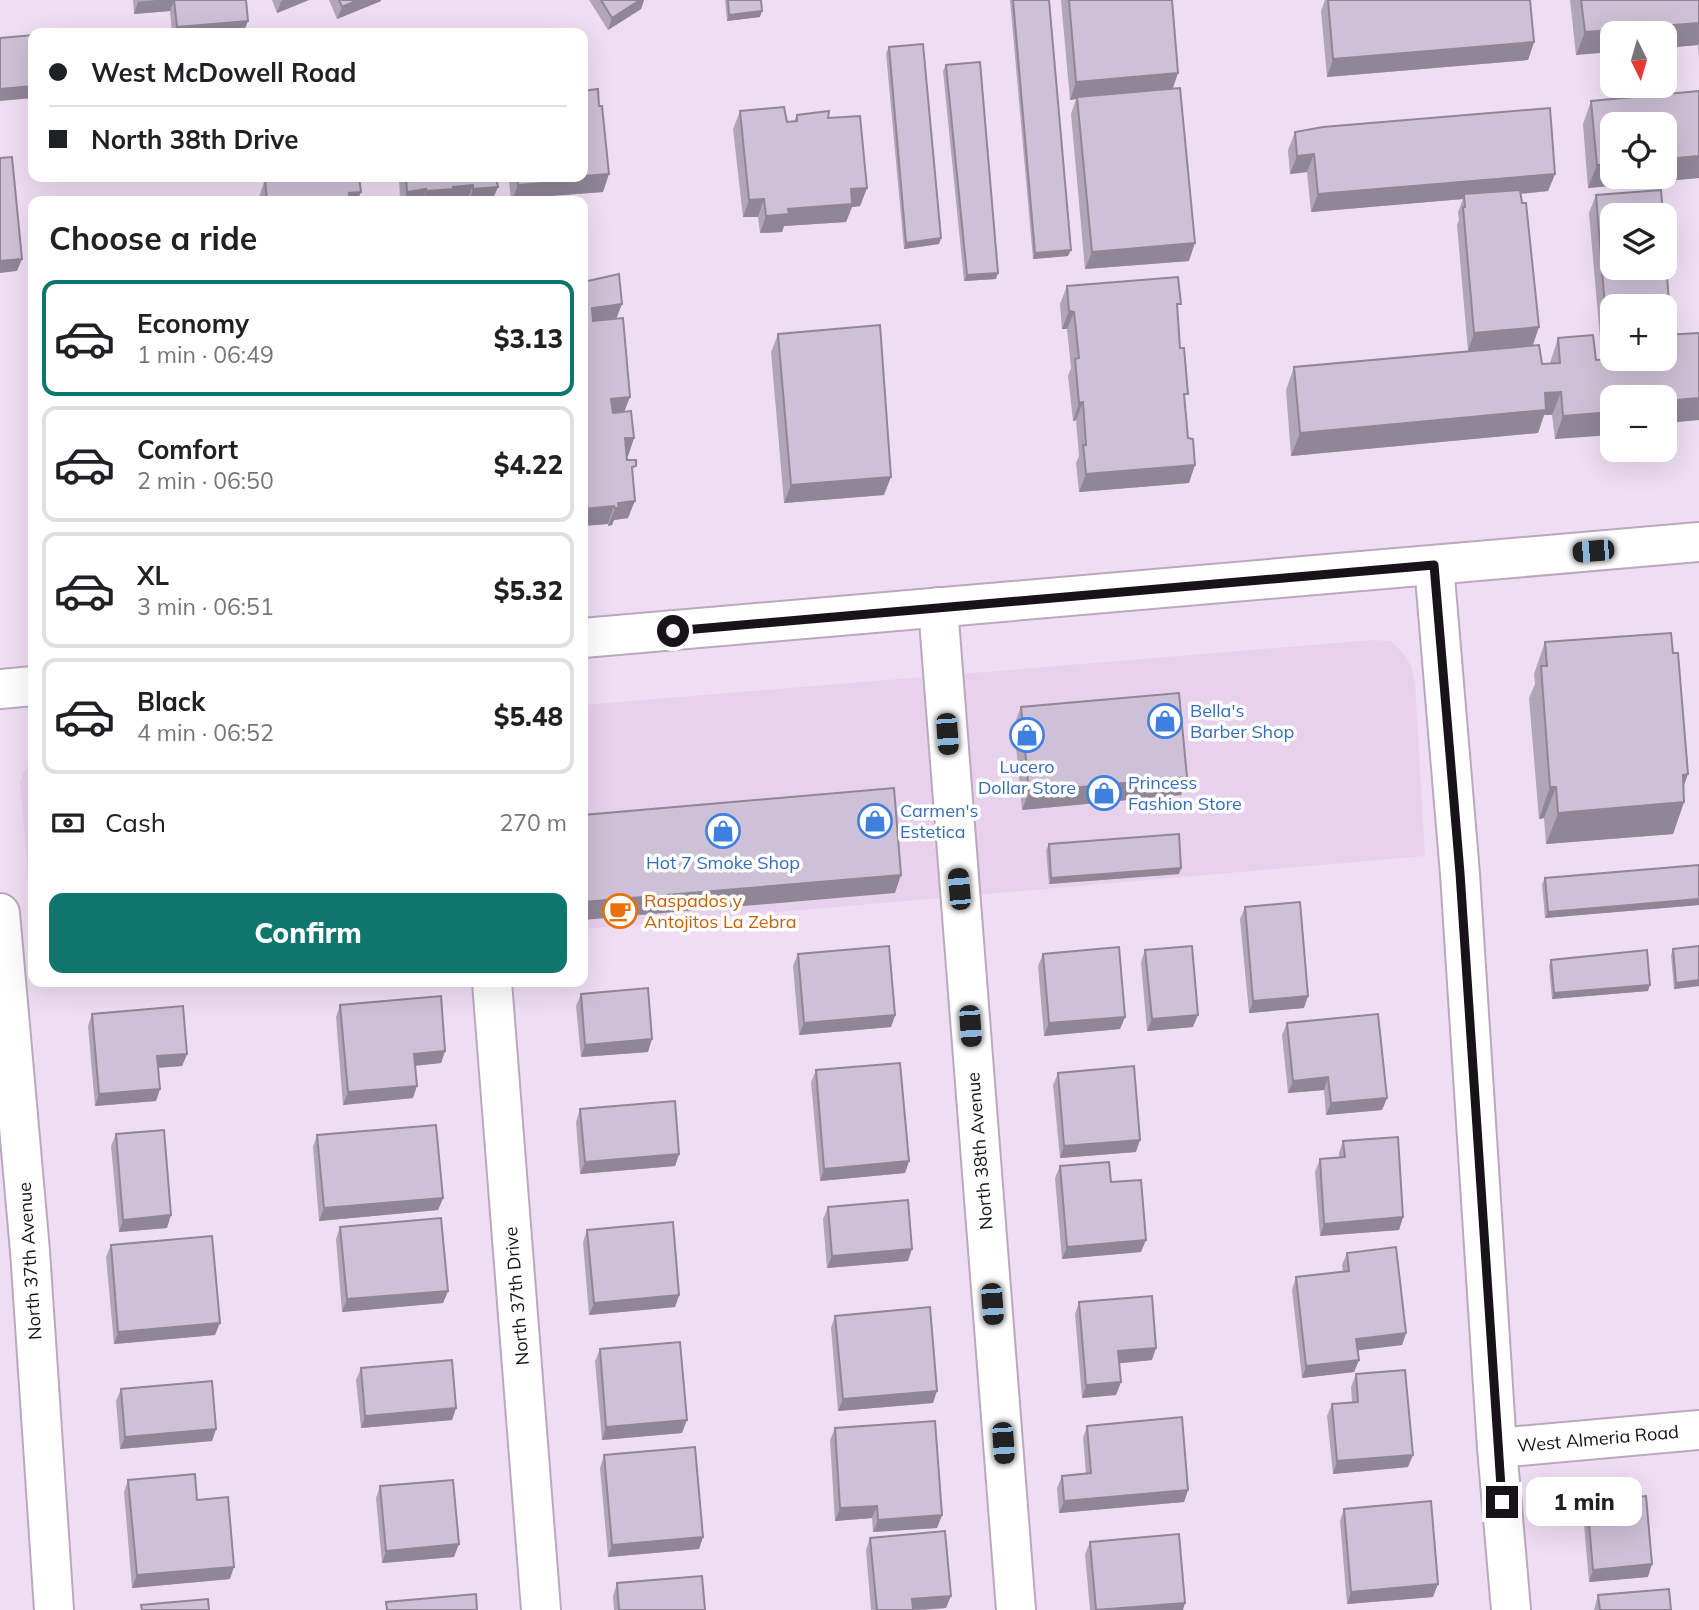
<!DOCTYPE html>
<meta charset="utf-8">
<style>
body{margin:0;font-family:Mulish,sans-serif;background:#f6f6f6;color:#202124;height:100vh;display:flex;flex-direction:column;font-size:26px;white-space:nowrap}
*{box-sizing:border-box;margin:0}
p{font-size:23px;color:#757577}
.icon{flex:none;width:38px;height:38px;fill:none;stroke:currentColor;stroke-width:2;stroke-linecap:round;stroke-linejoin:round}
.map{position:relative;flex:1;overflow:hidden}
.side{position:absolute;left:28px;top:196px;width:560px;height:791px;display:flex;flex-direction:column;background:#fff;border-radius:14px;box-shadow:0 7px 28px #0002}
.side>*{flex:none}
.guide{position:absolute;left:28px;top:28px;width:560px;height:154px;border-radius:14px;box-shadow:0 7px 28px #0002;display:grid;align-content:center;height:154px;padding:0 21px;background:#fff}
.needle{width:46px;rotate:175deg}
.buttons{position:absolute;left:1600px;top:21px;display:grid;gap:14px}
.buttons a{display:grid;place-items:center;width:77px;height:77px;border-radius:14px;background:#fff;box-shadow:0 7px 28px #0002;font-size:35px}
.end{position:absolute;width:32px;height:32px;margin:-16px;border:9px solid #181219;background:#fff;box-shadow:0 0 0 4px #fff}
.from{border-radius:50%}
.bubble{position:absolute;height:49px;border-radius:14px;background:#fff;box-shadow:0 7px 28px #0002;font-size:23px;font-weight:800;line-height:49px;text-align:center}
.car{position:absolute;width:21px;height:42px;margin:-21px -10px;border-radius:9px;box-shadow:0 0 5px 2px #0007;background:linear-gradient(#222 24%,#8ab4d8 0 40%,#222 0 76%,#8ab4d8 0 86%,#222 0)}
.guide b{display:flex;align-items:center;gap:24px;height:66px;font-size:26px}
.guide b+b{border-top:2px solid #e0e0e0}
.guide i{width:18px;height:18px;background:#202124}
ul{padding:0;list-style:none}
li{display:flex;align-items:center;gap:21px;height:116px;margin:0 14px 10px;padding:0 7px;border:4px solid #e0e0e0;border-radius:14px}
li div{flex:1}
li b{display:block;font-size:26px}
li em{font-style:normal;font-weight:800}
li.on{border-color:#0f766e}
li>.icon{width:63px;height:63px;stroke-width:1.5}
h2{padding:0 21px;font-size:32px;line-height:84px}
.pay{display:flex;align-items:center;gap:18px;height:77px;padding:0 21px;font-size:26px}
.pay p{margin-inline-start:auto}
.cta{display:flex;gap:14px;margin-top:auto;padding:14px 21px}
.cta a{flex:1;height:80px;border-radius:14px;background:#0f766e;color:#fff;font-size:28px;font-weight:800;line-height:80px;text-align:center}
.map>svg:first-child{display:block}
</style>
<div class="map">
<svg width="1699" height="1610" viewBox="0 0 1699 1610">
<rect width="100%" height="100%" fill="#efdef3"/>
<path fill="#e8d1ec" d="M1372,640L1391,641L1403,653L1411,666L1415,682L1425,856L583,929V705Z
M33,762V936L20,782L24,771Z"/>
<g fill="none" stroke-linecap="round" stroke-linejoin="round">
<g stroke="#baa9bd" stroke-width="42">
<path id="street" d="M1434,565L1460,874L1497,1448L1511,1610
M938,607L1016,1610
M0,913L30,1251L54,1610
M492,982L541,1610
M1497,1448L1699,1430"/>
</g>
<g stroke="#baa9bd" stroke-width="42">
<path id="primary" d="M583,638L1699,542
M0,689L33,686"/>
</g>
<use href="#street" stroke="#fff" stroke-width="38"/>
<use href="#primary" stroke="#fff" stroke-width="38"/>
</g>
<path fill="#b1a5b8" d="M133,0H246L248,21L243,33H172L170,11L134,14Z
M272,0H309L277,13Z
M329,0H381V1L337,19Z
M589,0H644L641,9L608,30Z
M725,0H761L760,17L727,21Z
M1010,0H1049L1068,256L1033,259Z
M1061,0H1172L1173,89L1189,261L1085,269L1071,114L1076,99L1070,100Z
M1325,0H1530L1534,42L1528,60L1327,77L1321,11Z
M1570,0H1699V61L1698,45L1664,48V33L1576,55Z
M889,47L941,238L939,244L904,249L886,53Z
M946,65L996,279L964,281L943,71Z
M1699,91V178L1588,188L1583,124L1591,101Z
M740,111L787,122L794,121L797,115L828,118L867,188L860,206L852,207L846,222L784,226L782,232L760,233L758,217H743L733,129Z
M1295,132L1555,174L1548,191L1521,194L1533,345L1468,351L1457,225L1459,220L1458,212L1463,199L1311,212L1307,172L1290,174L1288,150Z
M280,177H359L357,201H259V197L265,179L280,178Z
M399,177H583L603,192L537,197L536,201H511L509,181L497,182L492,201H400Z
M1596,195L1612,306V337L1600,338L1589,213Z
M583,282L616,319L625,411L634,438L628,456H626L627,460L633,475L628,518L614,520L612,525L608,526V524L583,526Z
M1067,286L1177,313L1185,402L1189,483L1079,492L1076,463L1079,456L1076,420L1073,421L1068,376L1071,368L1067,329H1062L1060,304Z
M1699,333V420L1664,423V397L1555,439L1552,415H1544L1538,433L1291,456L1286,390L1294,367L1550,363L1558,338L1596,360L1604,359L1611,340L1612,359Z
M778,334L884,495L784,503L771,352Z
M1545,642L1683,788L1684,802L1673,834L1546,844L1544,818L1539,819L1529,698L1535,684L1534,674Z
M1021,707L1187,777L1181,795L1022,810L1014,725Z
M1049,844L1179,874L1049,884L1046,850Z
M1699,865V905L1545,918L1542,884L1545,878Z
M1245,907L1304,1008L1249,1013L1240,919Z
M1699,946V986L1674,989L1671,955L1673,949Z
M1145,950L1193,1027L1147,1031L1141,962Z
M798,954L895,1015L891,1027L799,1035L793,966Z
M1043,954L1125,1017L1120,1029L1044,1036L1038,966Z
M1551,960L1648,991L1552,999L1549,966Z
M581,994L648,1052L581,1057L576,1006Z
M340,1005L445,1051L441,1063L415,1066L413,1098L343,1105L336,1017Z
M92,1014L187,1054L182,1066L158,1068L160,1089L156,1101L95,1106L88,1026Z
M1287,1023L1387,1098L1382,1110L1326,1115L1324,1090L1288,1093L1282,1035Z
M816,1070L909,1161L905,1173L820,1181L811,1082Z
M1058,1073L1136,1152L1060,1158L1053,1085Z
M580,1109L679,1154L675,1166L580,1174L576,1122Z
M116,1134L167,1228L119,1232L111,1146Z
M317,1135L443,1198L438,1210L319,1221L313,1147Z
M1343,1141L1403,1217L1399,1230L1320,1236L1315,1172L1320,1159L1339,1158V1153Z
M1060,1166L1111,1182L1141,1252L1062,1259L1055,1178Z
M828,1207L908,1261L827,1268L823,1219Z
M340,1227L448,1291L443,1303L342,1312L336,1239Z
M587,1230L679,1295L675,1307L589,1315L583,1242Z
M111,1245L215,1335L114,1344L106,1257Z
M1347,1253L1406,1333L1402,1345L1358,1350L1359,1360L1354,1372L1302,1378L1292,1290L1296,1277L1343,1272L1342,1265Z
M1079,1302L1152,1360L1119,1363L1121,1382L1116,1395L1082,1398L1075,1314Z
M835,1316L933,1403L838,1411L831,1328Z
M600,1349L682,1433L602,1440L595,1361Z
M361,1368L456,1408L452,1420L361,1428L356,1380Z
M1356,1374L1408,1467L1333,1474L1327,1416L1332,1404L1352,1402L1351,1387Z
M121,1389L216,1429L212,1441L120,1449L116,1401Z
M1087,1426L1188,1490L1184,1502L1059,1513L1057,1488L1062,1476L1086,1474L1083,1438Z
M835,1428L942,1515L937,1528L873,1532L872,1518L835,1521L830,1440Z
M604,1455L703,1537L699,1549L608,1557L600,1468Z
M128,1480L197,1500L230,1579L132,1588L124,1492Z
M380,1486L454,1557L382,1563L376,1498Z
M1587,1501L1648,1577L1589,1582L1583,1513Z
M1344,1509L1433,1597L1347,1604L1340,1521Z
M870,1538L946,1608L924,1610H871L866,1550Z
M1090,1542L1183,1610H1090L1085,1554Z
M617,1583L705,1610H614L613,1596Z
M1598,1595L1671,1610H1594Z"/>
<path fill="#908696" d="M156,0H174L170,11L134,14L138,2Z
M284,0H309L277,13L281,1Z
M358,0H381V1L337,19L342,7Z
M640,0H644L641,9L608,30L612,18Z
M762,11L760,17L727,21L729,15Z
M248,21L243,33H174L177,27Z
M1699,23V41L1698,45L1664,48V33H1612V52L1576,55L1585,32Z
M1534,42L1528,60L1327,77L1333,59Z
M1178,73L1172,91L1077,97L1076,99L1070,100L1076,82Z
M33,86V98L0,101V89Z
M1314,154L1307,172L1290,174L1297,156Z
M1699,156V178L1588,188L1597,165L1612,164V177H1664V159Z
M609,174L603,192L537,197L536,201H512L518,185L542,180Z
M1555,174L1548,191L1465,199L1464,194L1463,199L1311,212L1318,194Z
M491,177H510L509,181L489,183Z
M473,185L467,201H422L426,191L453,187Z
M498,187L492,201H469L473,189Z
M867,188L860,206L852,207L846,222L784,226L782,232L760,233L766,216L851,189Z
M426,189L422,201H404L407,192Z
M361,192L357,201H346L349,193Z
M764,199L758,217H743L749,200Z
M941,238L939,244L904,249L906,243Z
M1195,243L1189,261L1085,269L1092,252Z
M1071,250L1068,256L1033,259L1035,253Z
M22,259L17,271L0,273V261Z
M998,273L996,279L964,281L967,275Z
M622,304L615,322L585,326L592,308Z
M1069,311L1074,312L1067,329H1062Z
M1664,315H1670L1664,330Z
M1606,320H1612V337L1600,338Z
M1539,327L1533,345L1468,351L1474,333Z
M1561,392L1552,415H1544L1538,433L1291,456L1300,433L1545,393Z
M630,397L623,415L604,416L611,399Z
M1699,398V420L1664,423V401Z
M1083,402L1076,420L1073,421L1079,403Z
M1612,412V435L1555,439L1563,416Z
M625,438H634L628,456H618Z
M1195,465L1189,483L1079,492L1086,474Z
M891,477L884,495L784,503L791,485Z
M635,501L628,518L614,520L612,525L608,526L615,508L618,503Z
M614,506L608,524L583,526V509Z
M1688,774L1678,803L1684,802L1673,834L1546,844L1558,813L1683,775Z
M1187,777L1181,795L1022,810L1029,792Z
M1550,787H1556L1544,818L1539,819Z
M1181,868L1179,874L1049,884L1051,878Z
M901,875L895,893L583,920V902Z
M1699,899V905L1545,918L1548,912Z
M1699,980V986L1674,989L1676,983Z
M1650,985L1648,991L1552,999L1554,993Z
M1308,996L1304,1008L1249,1013L1253,1001Z
M895,1015L891,1027L799,1035L804,1023Z
M1198,1015L1193,1027L1147,1031L1152,1019Z
M1125,1017L1120,1029L1044,1036L1049,1023Z
M652,1039L648,1052L581,1057L585,1045Z
M445,1051L441,1063L410,1066L414,1054Z
M187,1054L182,1066L153,1068L157,1056Z
M1328,1077L1324,1090L1288,1093L1293,1081Z
M417,1086L413,1098L343,1105L348,1092Z
M160,1089L156,1101L95,1106L99,1094Z
M1387,1098L1382,1110L1326,1115L1331,1103Z
M1140,1140L1136,1152L1060,1158L1064,1146Z
M679,1154L675,1166L580,1174L585,1162Z
M909,1161L905,1173L820,1181L824,1169Z
M443,1198L438,1210L319,1221L324,1208Z
M171,1215L167,1228L119,1232L123,1220Z
M1403,1217L1399,1230L1320,1236L1324,1224Z
M1146,1240L1141,1252L1062,1259L1067,1247Z
M912,1249L908,1261L827,1268L832,1256Z
M448,1291L443,1303L342,1312L347,1299Z
M679,1295L675,1307L589,1315L594,1303Z
M220,1323L215,1335L114,1344L118,1332Z
M1406,1333L1402,1345L1352,1351L1356,1339Z
M1156,1348L1152,1360L1113,1364L1118,1351Z
M1359,1360L1354,1372L1302,1378L1306,1366Z
M1121,1382L1116,1395L1082,1398L1086,1385Z
M937,1391L933,1403L838,1411L843,1399Z
M456,1408L452,1420L361,1428L365,1416Z
M687,1420L682,1433L602,1440L606,1427Z
M216,1429L212,1441L120,1449L125,1437Z
M1413,1455L1408,1467L1333,1474L1337,1461Z
M1188,1490L1184,1502L1059,1513L1064,1501Z
M877,1506L872,1518L835,1521L840,1508Z
M942,1515L937,1528L873,1532L878,1520Z
M703,1537L699,1549L608,1557L612,1545Z
M459,1544L454,1557L382,1563L386,1551Z
M1652,1564L1648,1577L1589,1582L1593,1570Z
M234,1567L230,1579L132,1588L137,1575Z
M1438,1584L1433,1597L1347,1604L1351,1592Z
M951,1596L946,1608L908,1610L912,1599Z
M1185,1603L1183,1610H1106Z"/>
<path fill="#cec0d6" stroke="#908696" stroke-width="2" d="M174,0H246L248,21L177,27Z
M339,0H358L342,7Z
M601,0H640L612,18Z
M728,0H761L762,11L729,15Z
M1013,0H1049L1071,250L1035,253Z
M1069,0H1172L1178,73L1076,82Z
M1328,0H1530L1534,42L1333,59Z
M1581,0H1699V23L1585,32Z
M33,35V86L0,89V38Z
M923,44L941,238L906,243L889,47Z
M980,62L998,273L967,275L946,65Z
M1180,88L1195,243L1092,252L1077,97Z
M598,89L599,106H602L609,174L583,176V91Z
M1699,91V156L1664,159V124H1612V164L1597,165L1591,101Z
M784,107L787,122L797,121V115L829,111L828,118L860,116L867,188L851,189L852,204L788,209L789,214L766,216L764,199L749,200L740,111Z
M1550,108L1555,174L1318,194L1314,154L1297,156L1295,132L1323,127Z
M12,157L22,259L0,261V158Z
M288,177H359L361,192L349,193L350,201H267L265,179Z
M406,177H496L498,187L473,189V185L453,187V189L426,191V189L407,192Z
M517,177H574L542,180V183L518,185Z
M1520,190L1522,203H1526L1539,327L1474,333L1463,207H1465L1464,194Z
M1661,190L1663,215H1612V268H1664V238L1670,315H1664V306H1612V320H1606L1596,195Z
M619,274L622,304L592,308L593,321L623,318L630,397L611,399L613,413L631,411L634,438H625L627,460H636V466L632,467L635,501L618,503L619,508H615L614,506L583,509V282Z
M1178,277L1181,304H1177L1180,348H1184L1188,394H1184L1188,438L1193,439L1195,465L1086,474L1083,445H1086L1083,402L1079,403L1075,359L1079,358L1074,312L1069,311L1067,286Z
M880,325L891,477L791,485L778,334Z
M1699,333V398L1664,401V397H1612V412L1563,416L1561,392L1545,393L1546,410L1300,433L1294,367L1539,345L1542,364L1560,363L1558,338L1593,335L1596,360L1612,359H1664V335Z
M1671,633L1673,653H1678L1688,774L1683,775L1684,802L1558,813L1556,787H1550L1541,666H1547L1545,642Z
M1179,693L1187,777L1029,792L1021,707Z
M894,788L901,875L583,902V815Z
M1179,834L1181,868L1051,878L1049,844Z
M1699,865V899L1548,912L1545,878Z
M1300,902L1308,996L1253,1001L1245,907Z
M889,946L895,1015L804,1023L798,954Z
M1192,946L1198,1015L1152,1019L1145,950Z
M1699,946V980L1676,983L1673,949Z
M1119,947L1125,1017L1049,1023L1043,954Z
M1647,950L1650,985L1554,993L1551,960Z
M648,988L652,1039L585,1045L581,994Z
M441,996L445,1051L414,1054L417,1086L348,1092L340,1005Z
M183,1006L187,1054L157,1056L160,1089L99,1094L92,1014Z
M1378,1014L1387,1098L1331,1103L1328,1077L1293,1081L1287,1023Z
M900,1063L909,1161L824,1169L816,1070Z
M1134,1066L1140,1140L1064,1146L1058,1073Z
M675,1101L679,1154L585,1162L580,1109Z
M436,1125L443,1198L324,1208L317,1135Z
M164,1130L171,1215L123,1220L116,1134Z
M1398,1137L1403,1217L1324,1224L1320,1159L1345,1157L1343,1141Z
M1109,1162L1111,1182L1141,1180L1146,1240L1067,1247L1060,1166Z
M908,1200L912,1249L832,1256L828,1207Z
M441,1218L448,1291L347,1299L340,1227Z
M673,1222L679,1295L594,1303L587,1230Z
M212,1236L220,1323L118,1332L111,1245Z
M1396,1247L1406,1333L1356,1339L1359,1360L1306,1366L1296,1277L1349,1271L1347,1253Z
M1152,1296L1156,1348L1118,1351L1121,1382L1086,1385L1079,1302Z
M930,1307L937,1391L843,1399L835,1316Z
M680,1342L687,1420L606,1427L600,1349Z
M452,1360L456,1408L365,1416L361,1368Z
M1405,1370L1413,1455L1337,1461L1332,1404L1358,1402L1356,1374Z
M212,1381L216,1429L125,1437L121,1389Z
M1182,1417L1188,1490L1064,1501L1062,1476L1091,1473L1087,1426Z
M935,1421L942,1515L878,1520L877,1506L840,1508L835,1428Z
M695,1447L703,1537L612,1545L604,1455Z
M195,1474L197,1500L228,1497L234,1567L137,1575L128,1480Z
M453,1480L459,1544L386,1551L380,1486Z
M1646,1496L1652,1564L1593,1570L1587,1501Z
M1431,1501L1438,1584L1351,1592L1344,1509Z
M945,1531L951,1596L912,1599L913,1610H877L870,1538Z
M1179,1534L1185,1603L1096,1610L1090,1542Z
M702,1576L705,1610H619L617,1583Z
M1669,1589L1671,1610H1600L1598,1595Z
M476,1594L477,1610H387L386,1602Z
M208,1599L209,1610H142L141,1605Z"/>
<g fill="none" stroke-linecap="round" stroke-linejoin="round">
<path stroke="#181219" stroke-width="9" d="M673,631L1434,565L1460,873L1502,1502"/>
</g>
<defs>
<g id="shop-ring" transform="scale(1.75)"><circle r="9.5" fill="#fff" stroke="#3f7fe0" stroke-width="1.5"/><path d="M-5-2.5h2.3a2.7 3.5 0 0 1 5.4 0H5L5.5 6h-11ZM-1.5-2.5h3a1.5 2.3 0 0 0-3 0Z" fill="#3f7fe0"/></g>
<g id="cafe-ring" transform="scale(1.75)"><circle r="9.5" fill="#fff" stroke="#e8710a" stroke-width="1.5"/><path d="M-5.5-4.5H6V0H3Q3 3.5 0 3.5H-2.5Q-5.5 3.5-5.5 0ZM3-3.2v2h1.7v-2ZM-6 4.5H4V6H-6Z" fill="#e8710a"/></g>
</defs>
<g fill-rule="evenodd">
<use href="#shop-ring" x="1165" y="721"/>
<use href="#shop-ring" x="1027" y="735"/>
<use href="#shop-ring" x="1104" y="793"/>
<use href="#shop-ring" x="875" y="821"/>
<use href="#shop-ring" x="723" y="831"/>
<use href="#cafe-ring" x="620" y="911"/>
</g>
<g text-anchor="middle" stroke-width="7" stroke-linejoin="round" paint-order="stroke">
<g font-size="18" fill="#366cbe" stroke="#fff" text-anchor="start">
<text x="1190" y="717">Bella's<tspan x="1190" dy="21">Barber Shop</tspan></text>
<text x="1027" y="773" text-anchor="middle">Lucero<tspan x="1027" dy="21">Dollar Store</tspan></text>
<text x="1128" y="789">Princess<tspan x="1128" dy="21">Fashion Store</tspan></text>
<text x="900" y="817">Carmen's<tspan x="900" dy="21">Estetica</tspan></text>
<text x="723" y="869" text-anchor="middle">Hot 7 Smoke Shop</text>
</g>
<g font-size="18" fill="#c56008" stroke="#fff" text-anchor="start">
<text x="644" y="907">Raspados y<tspan x="644" dy="21">Antojitos La Zebra</tspan></text>
</g>
<g font-size="18" fill="#181219" stroke="#fff">
<text transform="translate(980 1151) rotate(-95)" y="6">North 38th Avenue</text>
<text transform="translate(30 1261) rotate(-94)" y="6">North 37th Avenue</text>
<text transform="translate(517 1296) rotate(-95)" y="6">North 37th Drive</text>
<text transform="translate(1598 1439) rotate(-5)" y="6">West Almeria Road</text>
</g>
</g>
</svg>
<div class="buttons">
<a><svg class="needle" viewBox="-14 -14 28 28"><path d="M0-13l5 13h-10z" fill="#e53935"/><path d="M0 13l5-13h-10z" fill="#757577"/></svg></a>
<a><svg class="icon" aria-label="locate" viewBox="0 0 24 24"><circle cx="12" cy="12" r="6"/><path d="M12 2v4M12 18v4M2 12h4M18 12h4"/></svg></a>
<a><svg class="icon" aria-label="layers" viewBox="0 0 24 24"><path d="M12 4l9 5-9 5-9-5zM3 14l9 5 9-5"/></svg></a>
<a>+</a>
<a>−</a>
</div>
<i class="end from" style="left:673px;top:631px"></i>
<i class="end" style="left:1502px;top:1502px"></i>
<div class="bubble" style="left:1526px;top:1477px;width:116px">1 min</div>
<i class="car" style="left:1593px;top:551px;rotate:265deg"></i>
<i class="car" style="left:947px;top:734px;rotate:176deg"></i>
<i class="car" style="left:959px;top:889px;rotate:355deg"></i>
<i class="car" style="left:970px;top:1026px;rotate:176deg"></i>
<i class="car" style="left:992px;top:1304px;rotate:176deg"></i>
<i class="car" style="left:1003px;top:1443px;rotate:176deg"></i>
<div class="guide">
<b><i class="from"></i>West McDowell Road</b>
<b><i></i>North 38th Drive</b>
</div>
<section class="side">
<h2>Choose a ride</h2>
<ul>
<li class="on"><svg class="icon" aria-label="car" viewBox="0 0 24 24"><path d="M5 17H2v-5l4-1 3-4h7l3 4 3 1v5h-3M9 17h6M6 11h13"/><circle cx="7" cy="17" r="2"/><circle cx="17" cy="17" r="2"/></svg><div><b>Economy</b><p>1 min · 06:49</p></div><em>$3.13</em></li>
<li><svg class="icon" aria-label="car" viewBox="0 0 24 24"><path d="M5 17H2v-5l4-1 3-4h7l3 4 3 1v5h-3M9 17h6M6 11h13"/><circle cx="7" cy="17" r="2"/><circle cx="17" cy="17" r="2"/></svg><div><b>Comfort</b><p>2 min · 06:50</p></div><em>$4.22</em></li>
<li><svg class="icon" aria-label="car" viewBox="0 0 24 24"><path d="M5 17H2v-5l4-1 3-4h7l3 4 3 1v5h-3M9 17h6M6 11h13"/><circle cx="7" cy="17" r="2"/><circle cx="17" cy="17" r="2"/></svg><div><b>XL</b><p>3 min · 06:51</p></div><em>$5.32</em></li>
<li><svg class="icon" aria-label="car" viewBox="0 0 24 24"><path d="M5 17H2v-5l4-1 3-4h7l3 4 3 1v5h-3M9 17h6M6 11h13"/><circle cx="7" cy="17" r="2"/><circle cx="17" cy="17" r="2"/></svg><div><b>Black</b><p>4 min · 06:52</p></div><em>$5.48</em></li>
</ul>
<div class="pay"><svg class="icon" aria-label="cash" viewBox="0 0 24 24"><path d="M3 7h18v10H3z"/><circle cx="12" cy="12" r="2"/></svg>Cash<p>270 m</p></div>
<div class="cta"><a>Confirm</a></div>
</section>
</div>
